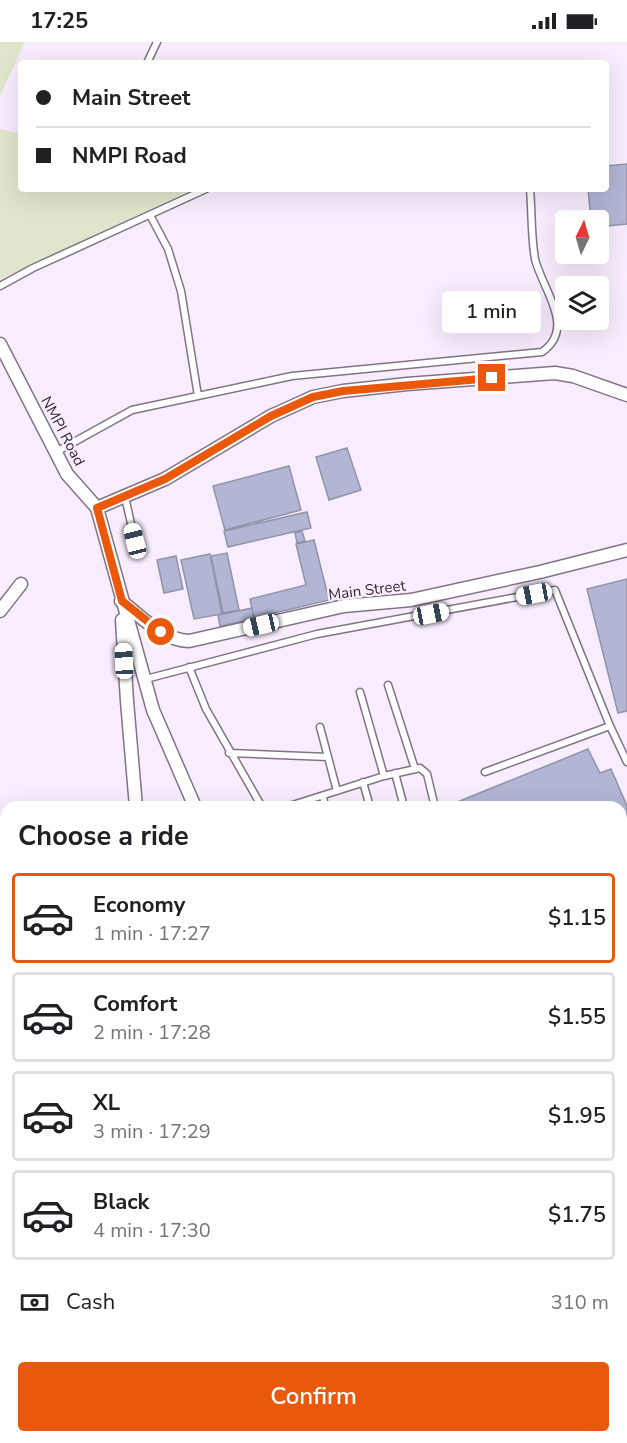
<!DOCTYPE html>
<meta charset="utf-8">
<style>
body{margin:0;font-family:"Nunito Sans",sans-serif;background:#f2f2f2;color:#202124;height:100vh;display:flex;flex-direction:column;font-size:22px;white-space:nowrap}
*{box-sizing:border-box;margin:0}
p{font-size:20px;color:#757577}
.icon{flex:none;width:33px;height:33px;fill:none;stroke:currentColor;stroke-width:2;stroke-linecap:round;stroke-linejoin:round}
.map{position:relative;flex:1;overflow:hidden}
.sheet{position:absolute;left:0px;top:759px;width:627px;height:642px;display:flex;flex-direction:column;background:#fff;border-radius:18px 18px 0 0;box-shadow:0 6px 24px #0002}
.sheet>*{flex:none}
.hud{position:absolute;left:18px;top:18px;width:591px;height:132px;border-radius:6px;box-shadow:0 6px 24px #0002;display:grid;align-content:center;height:132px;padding:0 18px;background:#fff}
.needle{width:39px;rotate:5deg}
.controls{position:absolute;left:555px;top:168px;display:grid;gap:12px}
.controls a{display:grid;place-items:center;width:54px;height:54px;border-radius:6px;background:#fff;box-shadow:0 6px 24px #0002;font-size:30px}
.end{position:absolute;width:27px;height:27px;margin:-14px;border:8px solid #ea580c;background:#fff;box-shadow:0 0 0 3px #fff}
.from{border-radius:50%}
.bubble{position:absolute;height:42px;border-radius:6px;background:#fff;box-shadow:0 6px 24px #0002;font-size:20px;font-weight:600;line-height:42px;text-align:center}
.car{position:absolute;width:18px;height:36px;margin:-18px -9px;border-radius:8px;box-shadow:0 0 4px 2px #0007;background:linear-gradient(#fff 24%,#345 0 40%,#fff 0 76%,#345 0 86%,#fff 0)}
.hud b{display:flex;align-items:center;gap:21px;height:57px;font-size:22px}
.hud b+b{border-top:2px solid #e0e0e0}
.hud i{width:15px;height:15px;background:#202124}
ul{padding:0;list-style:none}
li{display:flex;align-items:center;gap:18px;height:90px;margin:0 12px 9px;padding:0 6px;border:3px solid #e0e0e0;border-radius:6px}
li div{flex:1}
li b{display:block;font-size:22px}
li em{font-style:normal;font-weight:600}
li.active{border-color:#ea580c}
li>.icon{width:54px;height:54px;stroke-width:1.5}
h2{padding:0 18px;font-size:27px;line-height:72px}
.pay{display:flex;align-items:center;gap:15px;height:66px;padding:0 18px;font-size:22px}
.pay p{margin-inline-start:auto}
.cta{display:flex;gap:12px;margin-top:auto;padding:12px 18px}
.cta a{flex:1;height:69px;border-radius:6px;background:#ea580c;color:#fff;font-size:24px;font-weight:600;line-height:69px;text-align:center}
.status{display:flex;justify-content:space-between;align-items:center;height:42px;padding:0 30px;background:#fff;direction:ltr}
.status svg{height:16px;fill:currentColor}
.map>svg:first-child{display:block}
</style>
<div class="status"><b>17:25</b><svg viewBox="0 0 49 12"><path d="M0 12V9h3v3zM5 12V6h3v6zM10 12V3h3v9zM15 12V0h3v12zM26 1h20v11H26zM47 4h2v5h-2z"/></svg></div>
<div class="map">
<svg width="627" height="1401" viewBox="0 0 627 1401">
<rect width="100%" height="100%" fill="#f8edfd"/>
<path fill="#e0e6cb" d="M0,0H25L0,54Z
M0,87L21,92V147H194L0,237Z"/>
<path fill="#b2b5d3" stroke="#9194a8" stroke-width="1.5" d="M627,122V182L598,185V178H591L588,147H606V124Z
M347,406L361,448L329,458L316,415Z
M289,424L301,468L225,488L213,444Z
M307,470L311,486L228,505L224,489Z
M302,489L305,499L297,501L295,491Z
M314,498L329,558L254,576L250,557L306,543L296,502Z
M227,511L239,568L223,571L211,514Z
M210,512L222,572L194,577L181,518Z
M176,514L183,547L164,551L157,518Z
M627,537V669L618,671L587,547Z
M252,566L254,577L220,584L218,573Z
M588,707L600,731L611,727L627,764V825L621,827V765H457L455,761Z"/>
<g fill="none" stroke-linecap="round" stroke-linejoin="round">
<g stroke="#817485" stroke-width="9">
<path id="lane" d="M147,21L157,0
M150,173L168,207L181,249L198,354
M0,244L33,226L206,147
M56,410L132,368L292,334L542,310C577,286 542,247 535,217C531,195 532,170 530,147
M125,455L135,499
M189,625L206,667L262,765
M146,637L317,592L555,548L610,684L627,720
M388,643L415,727
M360,650L384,734
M320,685L337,749
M229,711L328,715
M485,730L610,684
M395,731L404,765
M363,740L370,765
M323,754L325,765
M286,765L384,734L420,726L427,732L435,765
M621,895L627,892"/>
</g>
<g stroke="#817485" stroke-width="15">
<path id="street" d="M0,302L67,432L97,466L153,668L195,765
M97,466L165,437L271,374L313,355L343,349L407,342L555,331L573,334L627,353
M121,559C142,575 162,598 189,599L344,564L411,558L540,530L627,508
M0,569L21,542
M122,578L127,659L136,765
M621,841L627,838
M621,1330L627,1328
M268,1395L271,1401
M380,1401L400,1395"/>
</g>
<use href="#lane" stroke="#fff" stroke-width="6"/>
<use href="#street" stroke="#fff" stroke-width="12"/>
</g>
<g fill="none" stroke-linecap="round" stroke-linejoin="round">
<path stroke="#ea580c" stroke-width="8" d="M161,590L122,559L97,466L165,437L271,374L313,355L343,349L492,336"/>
</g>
<g text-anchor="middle" stroke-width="4.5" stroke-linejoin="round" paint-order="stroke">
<g font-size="15" fill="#302b32" stroke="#f8edfd">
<text transform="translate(63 389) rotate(62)" y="5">NMPI Road</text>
<text transform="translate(367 548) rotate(-7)" y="5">Main Street</text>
</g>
</g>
</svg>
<div class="controls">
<a><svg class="needle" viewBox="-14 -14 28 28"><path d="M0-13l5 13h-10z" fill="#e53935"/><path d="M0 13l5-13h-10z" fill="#757577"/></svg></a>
<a><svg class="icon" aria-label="layers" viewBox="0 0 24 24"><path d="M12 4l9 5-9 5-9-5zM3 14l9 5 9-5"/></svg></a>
</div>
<i class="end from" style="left:161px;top:590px"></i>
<i class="end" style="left:492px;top:336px"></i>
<div class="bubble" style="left:442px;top:249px;width:99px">1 min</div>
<i class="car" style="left:135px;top:499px;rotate:346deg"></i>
<i class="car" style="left:534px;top:552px;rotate:259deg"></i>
<i class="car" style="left:431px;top:572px;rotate:79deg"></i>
<i class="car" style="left:261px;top:583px;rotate:257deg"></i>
<i class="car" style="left:124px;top:619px;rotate:357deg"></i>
<div class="hud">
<b><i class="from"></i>Main Street</b>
<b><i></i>NMPI Road</b>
</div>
<section class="sheet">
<h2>Choose a ride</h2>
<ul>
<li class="active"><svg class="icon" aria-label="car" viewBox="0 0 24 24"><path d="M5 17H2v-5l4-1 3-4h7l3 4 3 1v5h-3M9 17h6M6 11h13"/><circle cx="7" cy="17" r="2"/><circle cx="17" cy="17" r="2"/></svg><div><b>Economy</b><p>1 min · 17:27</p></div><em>$1.15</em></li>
<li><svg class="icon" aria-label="car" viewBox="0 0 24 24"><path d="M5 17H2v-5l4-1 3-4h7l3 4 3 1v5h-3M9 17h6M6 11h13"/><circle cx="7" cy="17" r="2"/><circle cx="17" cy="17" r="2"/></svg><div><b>Comfort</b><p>2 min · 17:28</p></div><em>$1.55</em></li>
<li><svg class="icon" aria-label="car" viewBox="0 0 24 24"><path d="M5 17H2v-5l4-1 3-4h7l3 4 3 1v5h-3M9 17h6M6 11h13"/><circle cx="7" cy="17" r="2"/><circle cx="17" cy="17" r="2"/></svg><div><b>XL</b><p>3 min · 17:29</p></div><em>$1.95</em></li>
<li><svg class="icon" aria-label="car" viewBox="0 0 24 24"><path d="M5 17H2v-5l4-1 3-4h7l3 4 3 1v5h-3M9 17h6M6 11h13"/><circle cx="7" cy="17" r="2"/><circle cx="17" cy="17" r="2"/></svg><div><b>Black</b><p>4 min · 17:30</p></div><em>$1.75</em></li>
</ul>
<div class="pay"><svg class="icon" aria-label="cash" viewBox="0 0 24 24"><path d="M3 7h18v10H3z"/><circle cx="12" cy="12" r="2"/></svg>Cash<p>310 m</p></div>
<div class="cta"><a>Confirm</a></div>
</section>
</div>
